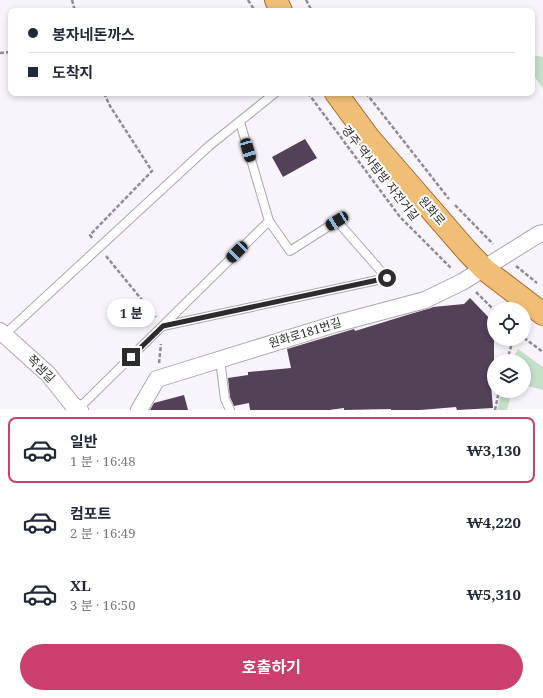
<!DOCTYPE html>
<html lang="ko">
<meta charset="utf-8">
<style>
body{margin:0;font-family:"Noto Serif","Noto Sans KR",serif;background:#f6f6f7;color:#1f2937;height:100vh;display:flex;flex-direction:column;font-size:15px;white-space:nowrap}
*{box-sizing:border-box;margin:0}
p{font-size:13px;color:#747a83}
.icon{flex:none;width:22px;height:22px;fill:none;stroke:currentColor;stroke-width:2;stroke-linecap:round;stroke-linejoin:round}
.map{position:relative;height:410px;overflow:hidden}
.sheet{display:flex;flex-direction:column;background:#fff;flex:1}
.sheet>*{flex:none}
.top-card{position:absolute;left:8px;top:8px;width:527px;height:88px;border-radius:8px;box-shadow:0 2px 6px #0003;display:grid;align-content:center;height:88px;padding:0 20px;background:#fff}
.controls{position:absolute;left:487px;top:302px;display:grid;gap:8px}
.controls a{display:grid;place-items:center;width:44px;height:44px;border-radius:50%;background:#fff;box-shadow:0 2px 6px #0003;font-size:20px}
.end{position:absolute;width:18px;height:18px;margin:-9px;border:5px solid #2d2b2e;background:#fff;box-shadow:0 0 0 2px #fff}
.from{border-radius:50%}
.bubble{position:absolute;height:28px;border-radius:14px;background:#fff;box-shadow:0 2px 6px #0003;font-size:13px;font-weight:700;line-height:28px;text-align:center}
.car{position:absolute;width:12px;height:24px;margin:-12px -6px;border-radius:5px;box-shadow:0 0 3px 1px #0007;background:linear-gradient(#222 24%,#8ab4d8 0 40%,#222 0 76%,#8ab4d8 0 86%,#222 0)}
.top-card b{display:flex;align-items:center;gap:14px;height:38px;font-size:15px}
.top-card b+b{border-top:1px solid #e0e1e3}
.top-card i{width:10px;height:10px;background:#1f2937}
ul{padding:7px 0 0;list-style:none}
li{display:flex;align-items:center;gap:12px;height:66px;margin:0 8px 6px;padding:0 12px;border:2px solid transparent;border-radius:8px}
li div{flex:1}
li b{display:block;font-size:15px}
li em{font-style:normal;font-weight:700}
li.active{border-color:#cb3e6e}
li>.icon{width:36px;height:36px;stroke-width:1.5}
.primary-button{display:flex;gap:8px;margin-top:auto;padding:8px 20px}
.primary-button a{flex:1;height:46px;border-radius:24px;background:#cb3e6e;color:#fff;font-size:16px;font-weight:700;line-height:46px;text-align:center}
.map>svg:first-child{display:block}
</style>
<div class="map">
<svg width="543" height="410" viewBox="0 0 543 410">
<rect width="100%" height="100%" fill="#f9f4fb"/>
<path fill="#c5dfca" d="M532,55L543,57V89L532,73Z
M518,349L543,367V390L524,385V361H511Z
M502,391H512L507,410H497Z"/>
<path fill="#524157" d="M305,139L317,158L283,177L272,157Z
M470,298L494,323V375L491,385L493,408L457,410L456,407L420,410H391V409L344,410V408L329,410H250L249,403L234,406L230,397L228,378L248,375V372L291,368L287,349L354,329L355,331L407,315L431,308L433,307L464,304Z
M184,395L188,410H150L154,403Z"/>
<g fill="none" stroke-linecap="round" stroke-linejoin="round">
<g stroke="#aca7ae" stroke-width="10">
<path id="lane" d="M163,326L387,278L337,221L290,251L269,221
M3,336L209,146L275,93
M220,360L225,399L230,410
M77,410L269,221L240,122"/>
</g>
<g stroke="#aca7ae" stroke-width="18">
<path id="street" d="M0,331L48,374L72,404L80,410
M139,410L157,379L335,324L425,300L462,282L539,234L543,233"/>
</g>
<g stroke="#a76e24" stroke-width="24">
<path id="primary" d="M276,0L281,11
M336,93L369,138L467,251L484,269L543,314"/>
</g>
<path stroke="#908d92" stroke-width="2.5" stroke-dasharray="4 2" stroke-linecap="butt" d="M72,0L75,11
M248,0L255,11
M306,0L312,11
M0,53L11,52
M308,93L400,217L452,269
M366,93L449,199
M455,205L493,244
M92,238L90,235L152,171L110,106L104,93
M106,256L156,317
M516,266L537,283
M476,292L494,310
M524,338L543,352
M507,361L513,339
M159,363L161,344
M495,410L499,391"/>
<use href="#lane" stroke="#fff" stroke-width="8"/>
<use href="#street" stroke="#fff" stroke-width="16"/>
<use href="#primary" stroke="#f1be78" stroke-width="22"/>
</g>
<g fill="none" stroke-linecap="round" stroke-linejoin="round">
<path stroke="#2d2b2e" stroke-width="5" d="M131,357L163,326L387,278"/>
</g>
<g text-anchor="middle" stroke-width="4" stroke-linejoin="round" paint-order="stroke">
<g font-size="12" fill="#2d2b2e" stroke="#fff">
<text transform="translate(380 173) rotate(52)" y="4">경주 역사탐방 자전거길</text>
<text transform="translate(432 211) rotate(49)" y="4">원화로</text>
<text transform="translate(305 333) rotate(-17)" y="4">원화로181번길</text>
<text transform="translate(41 369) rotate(45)" y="4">쪽샘길</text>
</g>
</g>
</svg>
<div class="controls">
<a><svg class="icon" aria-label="locate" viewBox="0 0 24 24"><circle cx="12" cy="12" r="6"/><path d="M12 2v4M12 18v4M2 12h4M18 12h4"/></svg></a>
<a><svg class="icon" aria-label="layers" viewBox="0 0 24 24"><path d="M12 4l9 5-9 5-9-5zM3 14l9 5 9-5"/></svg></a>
</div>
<i class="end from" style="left:387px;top:278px"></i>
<i class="end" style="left:131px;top:357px"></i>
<div class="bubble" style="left:107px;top:299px;width:48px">1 분</div>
<i class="car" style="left:248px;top:150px;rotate:164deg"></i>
<i class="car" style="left:337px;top:221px;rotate:238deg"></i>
<i class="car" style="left:237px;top:252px;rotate:225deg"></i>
<div class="top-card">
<b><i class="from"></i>봉자네돈까스</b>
<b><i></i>도착지</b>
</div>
</div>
<section class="sheet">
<ul>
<li class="active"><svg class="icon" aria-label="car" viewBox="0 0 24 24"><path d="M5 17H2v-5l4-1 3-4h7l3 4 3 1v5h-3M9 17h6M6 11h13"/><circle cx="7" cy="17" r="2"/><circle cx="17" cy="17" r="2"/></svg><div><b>일반</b><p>1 분 · 16:48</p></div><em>₩3,130</em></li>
<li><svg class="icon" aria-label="car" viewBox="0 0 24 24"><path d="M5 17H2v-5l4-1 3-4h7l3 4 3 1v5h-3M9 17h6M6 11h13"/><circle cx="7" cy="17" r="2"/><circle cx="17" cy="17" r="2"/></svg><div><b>컴포트</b><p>2 분 · 16:49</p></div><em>₩4,220</em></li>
<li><svg class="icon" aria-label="car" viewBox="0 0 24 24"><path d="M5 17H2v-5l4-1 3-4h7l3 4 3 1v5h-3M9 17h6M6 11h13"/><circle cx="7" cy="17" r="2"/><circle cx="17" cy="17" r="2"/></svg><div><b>XL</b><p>3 분 · 16:50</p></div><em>₩5,310</em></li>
</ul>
<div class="primary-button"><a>호출하기</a></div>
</section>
